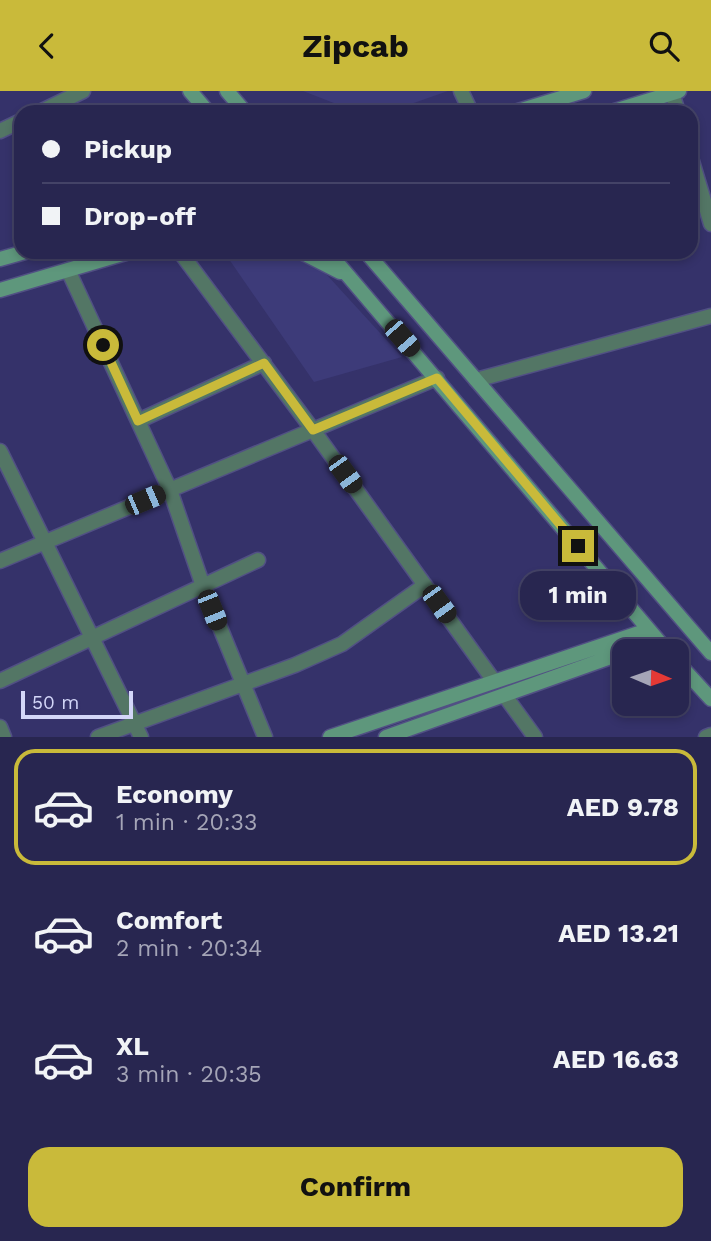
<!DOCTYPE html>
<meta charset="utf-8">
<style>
body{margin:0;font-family:"Work Sans",sans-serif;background:#34325a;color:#f1f3f6;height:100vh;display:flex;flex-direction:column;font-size:26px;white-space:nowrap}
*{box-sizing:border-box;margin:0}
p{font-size:23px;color:#a5a5b7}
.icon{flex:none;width:38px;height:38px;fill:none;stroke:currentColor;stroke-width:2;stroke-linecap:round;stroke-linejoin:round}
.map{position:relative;height:646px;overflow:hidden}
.sheet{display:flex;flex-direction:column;background:#282650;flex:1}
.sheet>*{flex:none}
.guide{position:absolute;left:14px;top:14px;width:684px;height:154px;border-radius:21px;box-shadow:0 4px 10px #0003,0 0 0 2px #444367;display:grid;align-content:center;height:154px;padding:0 28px;background:#282650}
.needle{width:46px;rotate:92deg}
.buttons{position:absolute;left:612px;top:548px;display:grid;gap:14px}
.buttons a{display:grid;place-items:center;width:77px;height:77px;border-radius:14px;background:#282650;box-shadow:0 4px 10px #0003,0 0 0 2px #444367;font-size:35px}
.scale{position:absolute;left:21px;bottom:18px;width:112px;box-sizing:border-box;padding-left:7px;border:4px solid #d3d6f8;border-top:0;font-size:19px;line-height:24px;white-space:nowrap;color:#d3d6f8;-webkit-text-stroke:5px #35326a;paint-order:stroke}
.end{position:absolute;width:32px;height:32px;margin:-16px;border:9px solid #c9ba3a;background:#111;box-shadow:0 0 0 4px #111}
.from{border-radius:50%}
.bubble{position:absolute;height:49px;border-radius:21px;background:#282650;box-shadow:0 4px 10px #0003,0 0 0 2px #444367;font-size:23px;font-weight:700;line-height:49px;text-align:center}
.car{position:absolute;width:21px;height:42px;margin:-21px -10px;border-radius:9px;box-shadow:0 0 5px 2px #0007;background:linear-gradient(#222 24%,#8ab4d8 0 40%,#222 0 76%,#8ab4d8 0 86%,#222 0)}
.guide b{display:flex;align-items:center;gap:24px;height:66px;font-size:26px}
.guide b+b{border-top:2px solid #444367}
.guide i{width:18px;height:18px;background:#f1f3f6}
ul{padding:12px 0 0;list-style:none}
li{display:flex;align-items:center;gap:21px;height:116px;margin:0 14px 10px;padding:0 14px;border:4px solid transparent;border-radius:21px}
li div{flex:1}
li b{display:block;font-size:26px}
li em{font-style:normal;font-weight:700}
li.current{border-color:#c9ba3a}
li>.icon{width:63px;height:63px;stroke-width:1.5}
.button{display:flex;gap:14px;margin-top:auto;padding:14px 28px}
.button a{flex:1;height:80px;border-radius:21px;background:#c9ba3a;color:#111;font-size:28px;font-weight:700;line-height:80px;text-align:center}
header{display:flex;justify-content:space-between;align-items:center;height:91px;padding:0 28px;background:#c9ba3a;color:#111;font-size:32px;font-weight:700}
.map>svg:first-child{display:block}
</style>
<header><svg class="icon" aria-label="back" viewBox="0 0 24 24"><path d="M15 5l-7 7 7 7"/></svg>Zipcab<svg class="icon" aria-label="search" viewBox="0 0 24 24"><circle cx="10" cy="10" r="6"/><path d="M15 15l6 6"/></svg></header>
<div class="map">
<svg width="711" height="646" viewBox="0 0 711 646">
<rect width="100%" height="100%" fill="#35326a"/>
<path fill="#3d3b79" d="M303,0H448L388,21H357Z
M224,161H306L402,266L314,291Z"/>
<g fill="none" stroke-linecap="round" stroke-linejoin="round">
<g stroke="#515084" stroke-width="17">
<path id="street" d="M461,0L471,21
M672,2L678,21
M40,21L83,0
M0,40L21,30
M691,67L711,133
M180,161L313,339L494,590
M68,179L170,399L203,495L265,646
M476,289L711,225
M138,330L264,272
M0,360L141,646
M0,470L437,287
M0,590L258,469
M505,605L535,646
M0,636L4,646
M98,646L295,574L342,553L425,494
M706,646L711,644"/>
</g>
<g stroke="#515084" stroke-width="17">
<path id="secondary" d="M190,0L208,21
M227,0L245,21
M515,21L584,0
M611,21L679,0
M301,161L340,181
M328,161L667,560
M366,161L711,562
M0,168L25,161
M0,199L129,161
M627,560L657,549
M677,571L711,608
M330,646L648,539
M386,646L625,561"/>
</g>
<use href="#street" stroke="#537665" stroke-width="14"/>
<use href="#secondary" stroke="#5e977c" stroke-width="14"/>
</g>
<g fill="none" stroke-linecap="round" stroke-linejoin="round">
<path stroke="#c9ba3a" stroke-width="9" d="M103,254L138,330L264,272L313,339L437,287L578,455"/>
</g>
</svg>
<div class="buttons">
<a><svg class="needle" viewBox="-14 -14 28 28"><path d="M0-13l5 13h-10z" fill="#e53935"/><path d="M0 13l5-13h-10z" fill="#a5a5b7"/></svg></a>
</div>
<div class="scale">50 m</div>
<i class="end from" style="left:103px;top:254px"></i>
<i class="end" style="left:578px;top:455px"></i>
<div class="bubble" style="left:520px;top:480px;width:116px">1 min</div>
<i class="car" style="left:402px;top:247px;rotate:139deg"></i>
<i class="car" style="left:345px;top:383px;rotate:144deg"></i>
<i class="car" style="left:145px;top:409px;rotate:67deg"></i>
<i class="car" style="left:439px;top:513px;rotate:144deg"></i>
<i class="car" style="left:212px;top:519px;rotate:158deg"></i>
<div class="guide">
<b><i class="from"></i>Pickup</b>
<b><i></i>Drop-off</b>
</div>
</div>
<section class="sheet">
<ul>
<li class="current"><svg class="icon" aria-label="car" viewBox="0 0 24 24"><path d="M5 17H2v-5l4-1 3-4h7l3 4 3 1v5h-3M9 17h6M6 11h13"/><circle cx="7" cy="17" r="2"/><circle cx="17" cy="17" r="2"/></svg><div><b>Economy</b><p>1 min · 20:33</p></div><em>AED 9.78</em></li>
<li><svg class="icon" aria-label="car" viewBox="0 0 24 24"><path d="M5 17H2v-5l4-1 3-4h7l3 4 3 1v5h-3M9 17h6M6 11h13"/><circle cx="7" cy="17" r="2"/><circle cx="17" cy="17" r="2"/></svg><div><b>Comfort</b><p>2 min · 20:34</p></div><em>AED 13.21</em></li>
<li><svg class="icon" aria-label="car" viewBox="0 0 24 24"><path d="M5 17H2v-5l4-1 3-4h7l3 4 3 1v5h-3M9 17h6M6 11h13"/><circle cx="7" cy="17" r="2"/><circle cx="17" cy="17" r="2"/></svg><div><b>XL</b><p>3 min · 20:35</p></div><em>AED 16.63</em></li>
</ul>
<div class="button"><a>Confirm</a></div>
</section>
